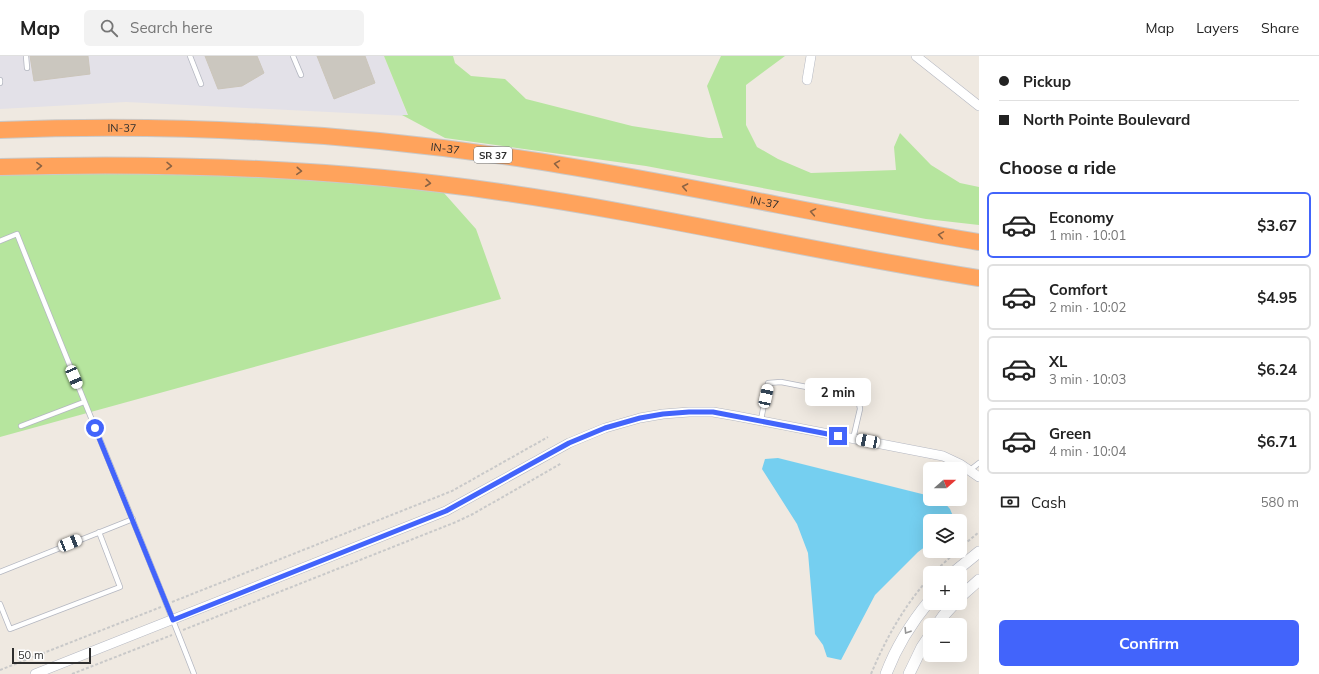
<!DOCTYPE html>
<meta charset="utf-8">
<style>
body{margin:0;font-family:Mulish,sans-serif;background:#f2f2f2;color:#222;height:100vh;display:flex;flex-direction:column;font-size:15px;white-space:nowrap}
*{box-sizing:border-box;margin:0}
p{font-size:13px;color:#767676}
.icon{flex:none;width:22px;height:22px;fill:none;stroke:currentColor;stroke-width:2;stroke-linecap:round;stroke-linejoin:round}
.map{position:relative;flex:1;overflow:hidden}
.drawer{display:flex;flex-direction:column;background:#fff;width:340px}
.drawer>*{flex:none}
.hud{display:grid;align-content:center;height:88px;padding:0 20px;background:#fff}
.needle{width:26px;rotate:69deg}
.controls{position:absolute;left:923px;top:406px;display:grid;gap:8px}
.controls a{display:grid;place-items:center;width:44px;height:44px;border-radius:6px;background:#fff;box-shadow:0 4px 16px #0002;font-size:20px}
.scale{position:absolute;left:12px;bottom:10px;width:79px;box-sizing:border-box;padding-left:4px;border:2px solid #2e2e2e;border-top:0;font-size:11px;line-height:14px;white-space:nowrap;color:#2e2e2e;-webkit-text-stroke:3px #fff;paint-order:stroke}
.end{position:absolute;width:18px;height:18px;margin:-9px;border:5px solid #4264fb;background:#fff;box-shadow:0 0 0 2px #fff}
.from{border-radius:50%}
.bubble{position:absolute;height:28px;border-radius:6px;background:#fff;box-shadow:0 4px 16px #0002;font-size:13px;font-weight:700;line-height:28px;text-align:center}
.car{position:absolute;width:12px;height:24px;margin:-12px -6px;border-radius:5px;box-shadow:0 0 3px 1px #0007;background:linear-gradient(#fff 24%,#345 0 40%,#fff 0 76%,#345 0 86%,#fff 0)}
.hud b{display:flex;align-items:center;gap:14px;height:38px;font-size:15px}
.hud b+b{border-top:1px solid #e0e0e0}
.hud i{width:10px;height:10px;background:#222}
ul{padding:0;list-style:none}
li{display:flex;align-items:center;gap:12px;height:66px;margin:0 8px 6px;padding:0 12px;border:2px solid #e0e0e0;border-radius:6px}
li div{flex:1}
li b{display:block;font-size:15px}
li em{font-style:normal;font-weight:700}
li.active{border-color:#4264fb}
li>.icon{width:36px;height:36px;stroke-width:1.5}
h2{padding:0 20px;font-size:18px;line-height:48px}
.pay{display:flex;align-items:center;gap:10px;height:44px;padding:0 20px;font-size:15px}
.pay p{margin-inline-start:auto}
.primary-button{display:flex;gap:8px;margin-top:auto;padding:8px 20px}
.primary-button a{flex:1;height:46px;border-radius:6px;background:#4264fb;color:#fff;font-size:16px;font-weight:700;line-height:46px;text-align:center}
header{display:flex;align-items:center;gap:24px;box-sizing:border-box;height:56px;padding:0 20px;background:#fff;border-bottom:1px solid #e0e0e0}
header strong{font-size:19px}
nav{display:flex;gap:22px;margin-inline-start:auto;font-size:14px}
.search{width:280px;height:36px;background:#f2f2f2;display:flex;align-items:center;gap:10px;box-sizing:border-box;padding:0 14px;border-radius:6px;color:#767676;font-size:15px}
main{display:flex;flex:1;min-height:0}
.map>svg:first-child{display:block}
</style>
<header>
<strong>Map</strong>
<div class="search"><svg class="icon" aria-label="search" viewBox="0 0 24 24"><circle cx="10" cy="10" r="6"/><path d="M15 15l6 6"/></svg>Search here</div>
<nav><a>Map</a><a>Layers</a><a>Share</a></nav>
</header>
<main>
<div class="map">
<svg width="979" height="618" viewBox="0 0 979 618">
<rect width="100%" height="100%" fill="#efe9e1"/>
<path fill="#e3e1e8" d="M0,0H384L408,60L126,46L0,53Z"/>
<path fill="#b6e59e" d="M384,0H453L455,7L471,20L505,23L526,43L632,70L709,82H723L707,30L721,0H785L746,29V69L757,91L778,103L811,117L896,114L894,91L900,77L931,109L960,127L979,131V169L926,163L646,110L445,82L402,59H408Z
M120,109L436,128L476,173L501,243L0,381V116Z"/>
<path fill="#75cff0" d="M778,402L930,440V443H941L950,453L955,465H930V487L918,496L875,539L841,604L827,601L823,589L815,578L808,497L797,468L762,413L765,403Z"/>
<path fill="#cbc7bf" stroke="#cbc5ba" d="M30,0H88L90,18L34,25Z
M205,0H257L264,17L242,30L218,33Z
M317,0H365L375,27L334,43Z"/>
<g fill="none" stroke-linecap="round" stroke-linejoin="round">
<g stroke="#b4b7c1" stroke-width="6">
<path id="service" d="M26,0L27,12
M190,0L201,28
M293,0L301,19
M0,24V27
M0,185L17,178C75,325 137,471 194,618
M761,364L768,327L781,326L858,341L860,353L853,383
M21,370L84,346
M970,414L979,407
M0,516L133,463
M0,548L10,573L120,531L99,476"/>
</g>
<g stroke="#b4b7c1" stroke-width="10">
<path id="minor" d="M916,0L979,50
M807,24L811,0
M35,618L446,455L569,387L605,372L640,362L663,358L689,356H713L736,360L943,400L960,408L979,421"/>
</g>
<g stroke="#b4b7c1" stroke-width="12">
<path id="tertiary" d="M953,517L979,496
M960,541L979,524
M937,569L944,559L955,547
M886,618C896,591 912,566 930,544
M909,618L922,591L930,579"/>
</g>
<g stroke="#c9c9c9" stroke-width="18">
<g id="motorway">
<path id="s1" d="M0,74C176,67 355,77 530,104C680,127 829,161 979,186"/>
<path d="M0,111C167,106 335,112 500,136C661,159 819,197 979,222"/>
</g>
</g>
<path stroke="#c9c9c9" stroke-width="2" stroke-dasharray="3 2" stroke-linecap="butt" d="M960,492L979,476
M933,517L957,495
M172,546L452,435L548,381
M183,574L456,466L473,458L562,407
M0,614L161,551
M72,618L172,579
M871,618C886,582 904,550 930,521"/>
<use href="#service" stroke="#fff" stroke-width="4.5"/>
<use href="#minor" stroke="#fff" stroke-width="9"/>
<use href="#tertiary" stroke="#fff" stroke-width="11"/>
<use href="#motorway" stroke="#ffa35c" stroke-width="16"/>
</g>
<defs><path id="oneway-chevron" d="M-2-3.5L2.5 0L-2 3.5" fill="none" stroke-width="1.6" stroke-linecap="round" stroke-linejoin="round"/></defs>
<g stroke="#8c6343">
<use href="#oneway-chevron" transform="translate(557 108) rotate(-171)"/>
<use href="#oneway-chevron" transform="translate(39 110) rotate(-2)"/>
<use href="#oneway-chevron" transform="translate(169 110) rotate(1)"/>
<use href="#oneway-chevron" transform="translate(299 115) rotate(4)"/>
<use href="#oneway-chevron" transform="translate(428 127) rotate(6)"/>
<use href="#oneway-chevron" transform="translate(685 131) rotate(-169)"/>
<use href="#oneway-chevron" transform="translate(813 156) rotate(-170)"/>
<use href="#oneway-chevron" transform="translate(941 179) rotate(-171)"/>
</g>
<use stroke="#969696" href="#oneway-chevron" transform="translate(907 575) rotate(122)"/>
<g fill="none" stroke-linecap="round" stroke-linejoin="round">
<path stroke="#4264fb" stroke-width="5" d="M95,372L173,564L446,455L569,387L605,372L640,362L663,358L689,356H713L838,380"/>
</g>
<g text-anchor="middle" stroke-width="3" stroke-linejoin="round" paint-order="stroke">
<rect fill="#fff" stroke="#6d6d6d" stroke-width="1" x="474" y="91" width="38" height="16" rx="3"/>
<g font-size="10" font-weight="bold" fill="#2e2e2e">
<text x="493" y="103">SR 37</text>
</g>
<g font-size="11" fill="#2e2e2e" stroke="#fff">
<text dy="4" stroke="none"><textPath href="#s1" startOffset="122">IN-37</textPath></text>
<text dy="4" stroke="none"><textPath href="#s1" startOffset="446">IN-37</textPath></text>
<text dy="4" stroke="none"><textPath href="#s1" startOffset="770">IN-37</textPath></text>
</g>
</g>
</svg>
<div class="controls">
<a><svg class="needle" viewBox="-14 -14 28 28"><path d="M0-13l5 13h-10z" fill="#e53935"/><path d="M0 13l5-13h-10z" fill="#767676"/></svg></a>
<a><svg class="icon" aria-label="layers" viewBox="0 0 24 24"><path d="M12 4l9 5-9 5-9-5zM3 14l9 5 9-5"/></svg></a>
<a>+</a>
<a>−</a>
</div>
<div class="scale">50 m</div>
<i class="end from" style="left:95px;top:372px"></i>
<i class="end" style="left:838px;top:380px"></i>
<div class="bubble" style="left:805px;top:322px;width:66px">2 min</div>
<i class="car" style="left:74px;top:321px;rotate:157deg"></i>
<i class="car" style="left:766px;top:340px;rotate:12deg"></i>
<i class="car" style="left:868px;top:385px;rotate:281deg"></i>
<i class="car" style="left:70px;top:487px;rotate:68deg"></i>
</div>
<section class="drawer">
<div class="hud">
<b><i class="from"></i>Pickup</b>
<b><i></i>North Pointe Boulevard</b>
</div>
<h2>Choose a ride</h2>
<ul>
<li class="active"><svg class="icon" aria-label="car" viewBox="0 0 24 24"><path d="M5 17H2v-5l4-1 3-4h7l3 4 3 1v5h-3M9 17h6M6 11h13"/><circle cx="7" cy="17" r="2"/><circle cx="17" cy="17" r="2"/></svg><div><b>Economy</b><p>1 min · 10:01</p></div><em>$3.67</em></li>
<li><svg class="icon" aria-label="car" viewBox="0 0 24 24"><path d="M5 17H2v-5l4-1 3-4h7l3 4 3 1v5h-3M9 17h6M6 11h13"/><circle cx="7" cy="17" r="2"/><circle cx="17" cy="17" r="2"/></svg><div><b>Comfort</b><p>2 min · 10:02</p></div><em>$4.95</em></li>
<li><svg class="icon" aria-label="car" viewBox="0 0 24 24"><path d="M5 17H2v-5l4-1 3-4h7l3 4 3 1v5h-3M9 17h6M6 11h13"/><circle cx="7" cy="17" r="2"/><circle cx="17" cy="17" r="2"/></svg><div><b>XL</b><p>3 min · 10:03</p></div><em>$6.24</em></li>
<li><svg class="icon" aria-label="car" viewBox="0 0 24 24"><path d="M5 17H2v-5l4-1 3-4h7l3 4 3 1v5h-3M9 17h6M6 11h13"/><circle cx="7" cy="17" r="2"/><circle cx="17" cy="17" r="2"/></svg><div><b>Green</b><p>4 min · 10:04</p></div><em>$6.71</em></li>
</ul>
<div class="pay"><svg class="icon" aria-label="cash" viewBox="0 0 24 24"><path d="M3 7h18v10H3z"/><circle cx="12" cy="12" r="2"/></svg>Cash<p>580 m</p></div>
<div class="primary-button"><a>Confirm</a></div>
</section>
</main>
